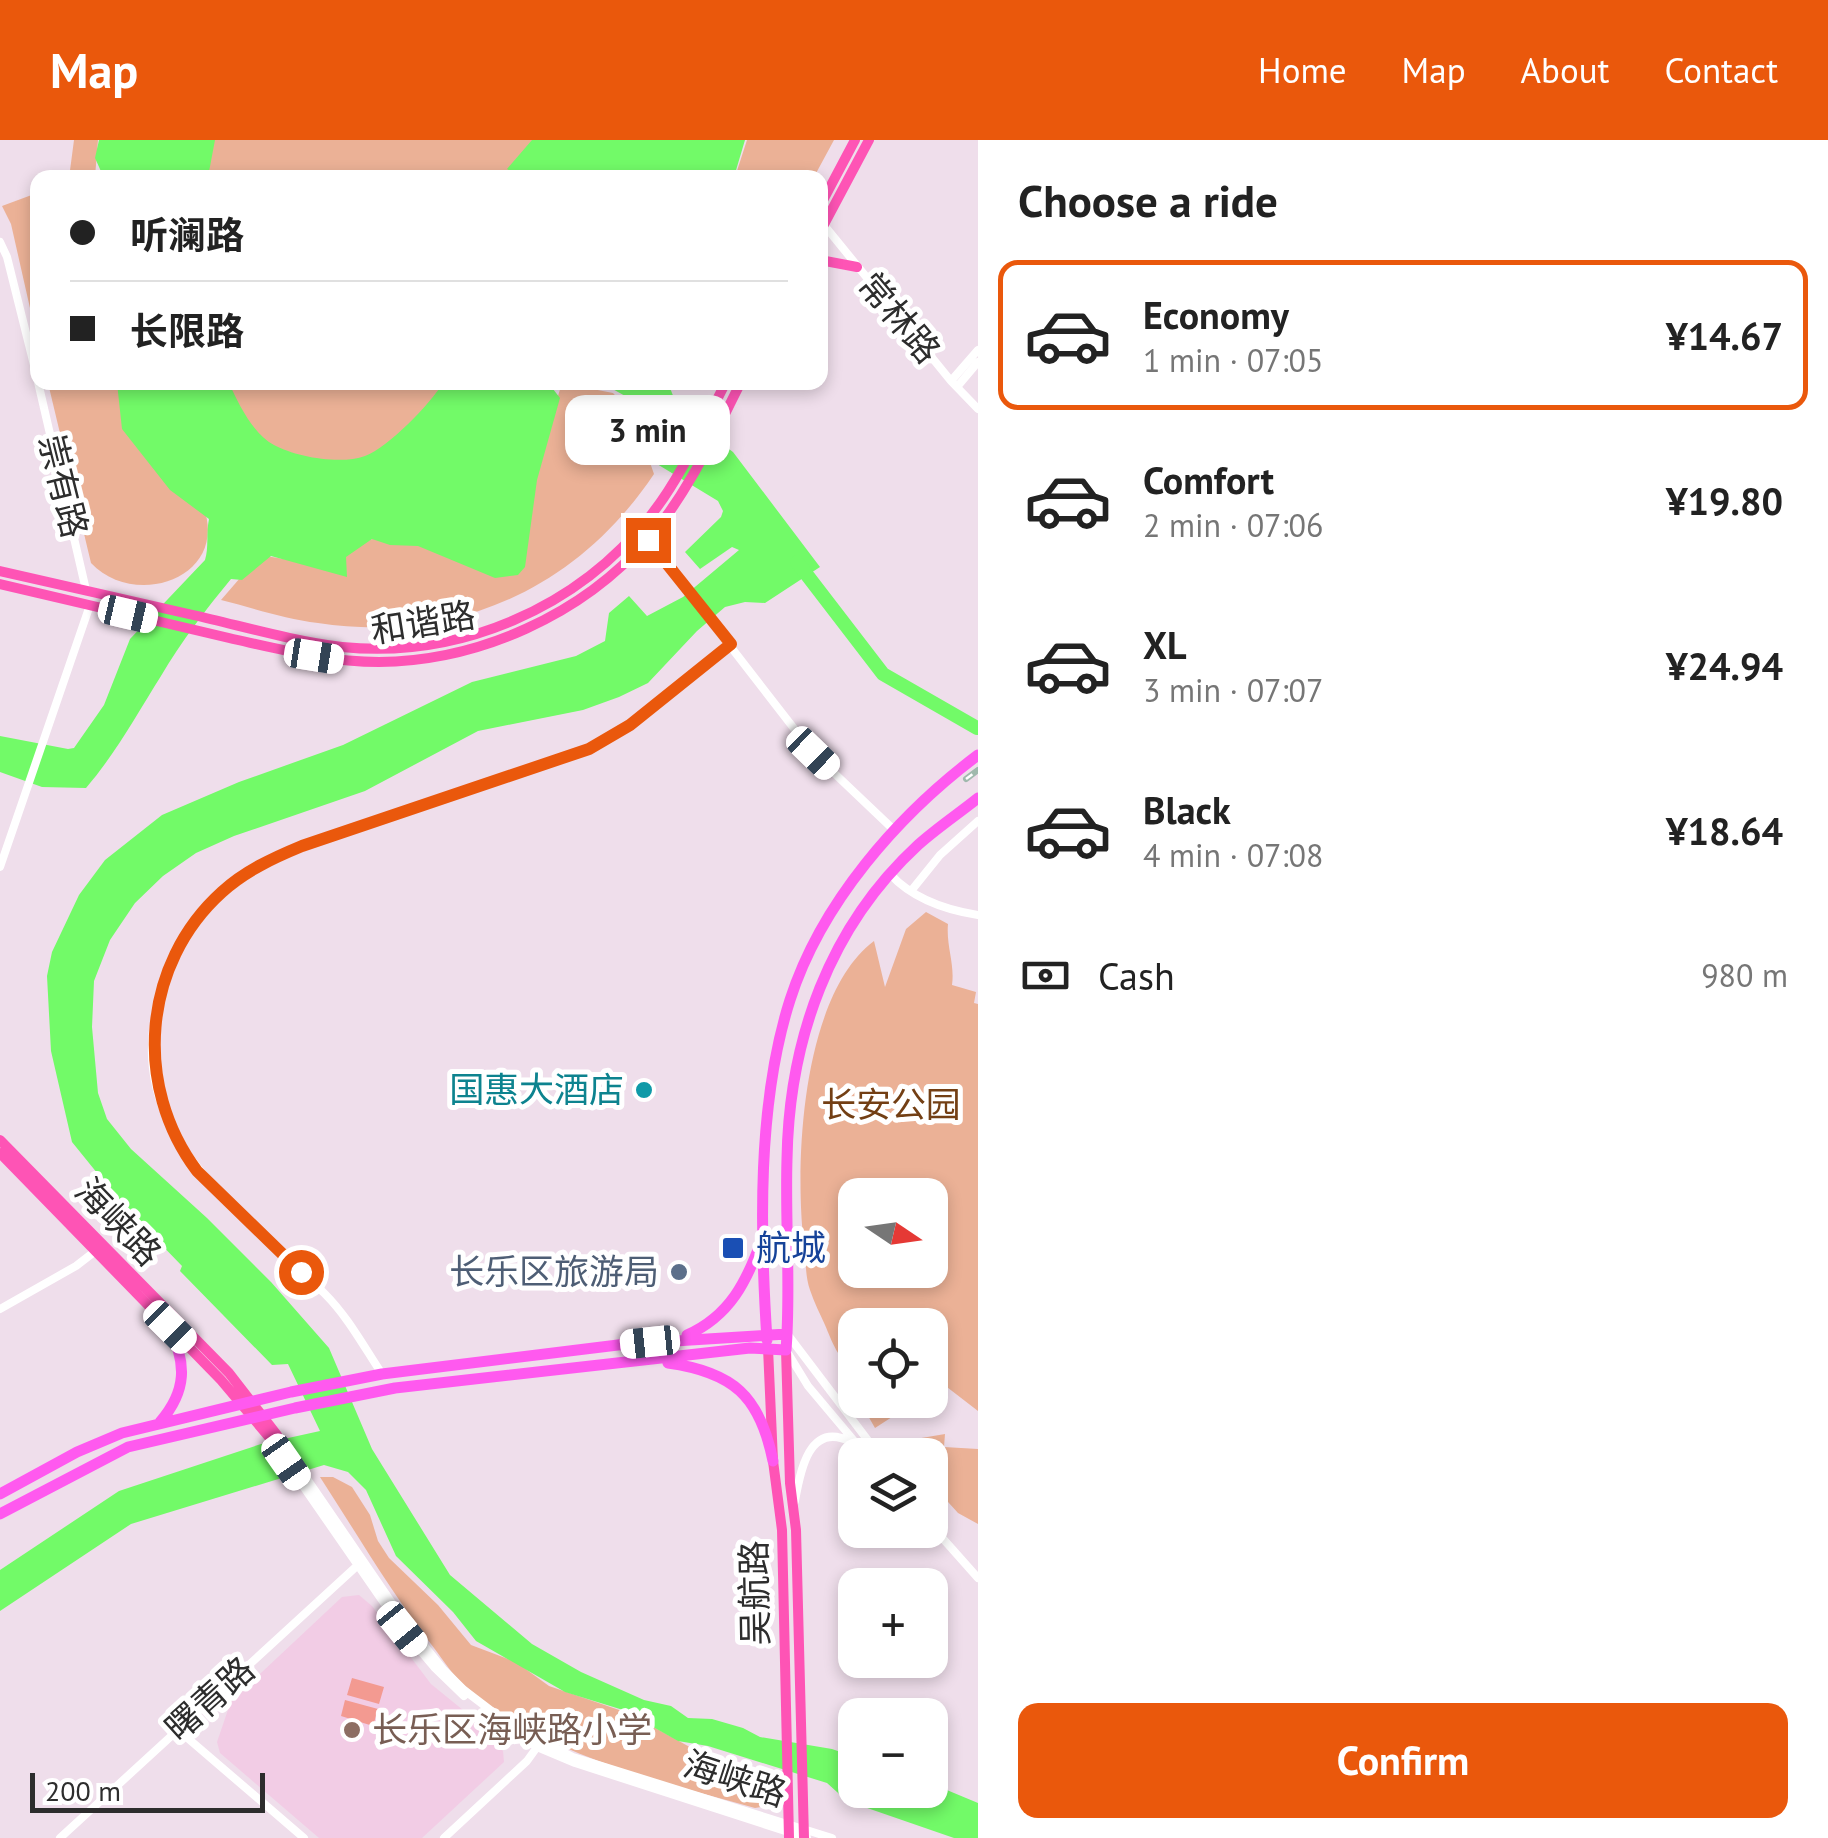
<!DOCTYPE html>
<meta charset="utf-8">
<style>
body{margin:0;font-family:"PT Sans","Noto Sans SC",sans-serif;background:#f2f2f2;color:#222;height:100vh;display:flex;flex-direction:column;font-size:38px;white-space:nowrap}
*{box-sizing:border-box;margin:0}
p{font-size:32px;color:#767676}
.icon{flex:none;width:55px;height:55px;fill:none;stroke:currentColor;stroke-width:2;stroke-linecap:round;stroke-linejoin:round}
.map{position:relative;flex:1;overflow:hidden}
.panel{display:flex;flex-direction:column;background:#fff;width:850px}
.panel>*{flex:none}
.guide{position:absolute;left:30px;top:30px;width:798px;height:220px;border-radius:20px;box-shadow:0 5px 15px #0003;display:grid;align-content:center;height:220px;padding:0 40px;background:#fff}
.needle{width:65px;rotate:103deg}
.buttons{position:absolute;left:838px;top:1038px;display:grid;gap:20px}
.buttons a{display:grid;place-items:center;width:110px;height:110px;border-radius:20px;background:#fff;box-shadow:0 5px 15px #0003;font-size:50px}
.scale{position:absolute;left:30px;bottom:25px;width:235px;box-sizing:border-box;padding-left:10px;border:5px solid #2d2d2d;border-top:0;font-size:28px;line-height:35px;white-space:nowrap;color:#2d2d2d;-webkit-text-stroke:8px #fff;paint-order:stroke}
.end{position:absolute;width:45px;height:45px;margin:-22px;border:12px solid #ea580c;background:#fff;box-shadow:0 0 0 5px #fff}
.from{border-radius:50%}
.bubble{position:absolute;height:70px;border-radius:20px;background:#fff;box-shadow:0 5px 15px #0003;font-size:32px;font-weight:700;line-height:70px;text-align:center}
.car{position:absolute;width:30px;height:60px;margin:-30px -15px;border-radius:12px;box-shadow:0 0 8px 2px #0007;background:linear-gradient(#fff 24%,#345 0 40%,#fff 0 76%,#345 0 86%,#fff 0)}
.guide b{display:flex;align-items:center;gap:35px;height:95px;font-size:38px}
.guide b+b{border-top:2px solid #e0e0e0}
.guide i{width:25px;height:25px;background:#222}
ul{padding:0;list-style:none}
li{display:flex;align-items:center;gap:30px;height:150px;margin:0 20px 15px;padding:0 20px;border:5px solid transparent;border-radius:20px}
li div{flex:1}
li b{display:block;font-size:38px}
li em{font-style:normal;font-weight:700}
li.current{border-color:#ea580c}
li>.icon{width:90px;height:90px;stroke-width:1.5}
h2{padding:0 40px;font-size:45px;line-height:120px}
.pay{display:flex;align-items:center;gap:25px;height:110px;padding:0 40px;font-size:38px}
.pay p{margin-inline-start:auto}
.primary-button{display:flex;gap:20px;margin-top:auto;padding:20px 40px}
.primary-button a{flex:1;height:115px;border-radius:20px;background:#ea580c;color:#fff;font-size:40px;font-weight:700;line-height:115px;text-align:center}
header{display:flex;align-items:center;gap:60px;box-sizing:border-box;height:140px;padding:0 50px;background:#ea580c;color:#fff}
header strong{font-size:48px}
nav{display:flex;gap:55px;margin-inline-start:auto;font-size:35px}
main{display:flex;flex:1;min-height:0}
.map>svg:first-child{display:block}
</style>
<header>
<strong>Map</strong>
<nav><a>Home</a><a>Map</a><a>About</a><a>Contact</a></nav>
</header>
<main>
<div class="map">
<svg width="978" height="1698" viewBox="0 0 978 1698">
<rect width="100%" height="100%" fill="#efdeeb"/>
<path fill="#f2cce5" d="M359,1455L372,1466L431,1544L474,1579L503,1611L504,1622L422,1698H319L220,1613L217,1602L231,1561L342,1457Z"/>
<path fill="#ebb196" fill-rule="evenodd" d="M74,0H98L95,37L69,38Z
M195,0H549L536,37L186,38Z
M747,0H834L814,37H735Z
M37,53V199L11,84L2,66Z
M48,243H119L204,368C228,439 134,469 91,423Z
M217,243H464L389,327L276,324Z
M562,243L613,253L633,274L654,334C577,449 455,504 318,483C285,479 253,468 221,460L260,415L320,425L378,396L550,282Z
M926,772L948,784C946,806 955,824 952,845L976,852L974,863L978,864V1271L930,1234V1185H855V1228C838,1221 832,1201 825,1185C820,1174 814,1162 810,1150C805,1136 806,1119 804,1105C794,1022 802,855 874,801L885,847L906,789ZM855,1055H930V1130H855Z
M859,1260H891L892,1277L875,1288Z
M945,1294L944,1307L978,1309V1384L958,1373L939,1352H930V1315L885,1313L898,1302Z
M320,1337H333L352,1347L370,1375L378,1401L389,1418L438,1465L471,1505L516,1522L549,1546L628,1573L697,1611L765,1637L767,1666L755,1668C655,1640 543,1615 463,1544C452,1534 443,1520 434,1508C392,1454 357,1394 320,1337Z"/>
<path fill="#f39a91" d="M352,1538L384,1547L379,1564L347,1555Z
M345,1560L378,1569L373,1586L341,1576Z"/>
<path fill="#72fa68" d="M99,0H215L208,37L104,38L95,18Z
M532,0H745L734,37H521L507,29Z
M117,243H229C238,263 253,294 274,305C296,317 341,325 365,316C389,307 430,264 443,243H557L553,249L560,258L537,340L525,427L518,435L495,438L418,406L390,405L372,399L346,417L347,437L271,416L242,440L231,439C206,469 181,502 161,536C137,574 116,613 86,648L42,647L0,632V596L68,609L74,608L104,565L130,499L205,420C209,408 206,393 209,379L170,350L122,289Z
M582,243H668L680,273L733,312L820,427L765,463L745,462L725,467L697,491L648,543L619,557L583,570L478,591L365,651L234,696L196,713L163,736L135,763L110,800L94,841L92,887L98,953L107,979L131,1009L207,1078L271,1142L329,1208L372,1309L450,1435L532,1504L581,1532L644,1560L671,1566L688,1578L712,1579L743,1588L760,1597L832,1609L855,1617V1650H930V1643L978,1663V1698H954L847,1661L827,1643L708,1606L678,1601L623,1570L565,1552L476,1501L453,1472L396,1416L366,1350L348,1332L324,1325L131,1384L0,1471V1430L119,1351L261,1304L320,1291L288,1224L272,1225L180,1131L182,1126L123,1065L72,1002L51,911L47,836L52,812L79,755L105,720L162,675L239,642L343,605L472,542L576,516L605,501L609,473L629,456L647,476L683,457L739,410L732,407L700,429L685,412L721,377L723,371L718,361L657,324L640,278L627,257L609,247Z"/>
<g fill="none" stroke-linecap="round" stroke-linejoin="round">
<path stroke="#72fa68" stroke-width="14" d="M797,422L883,534L977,588"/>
<path stroke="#fff" stroke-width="8" d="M824,85L951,241L978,269
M0,102L7,117L38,241
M951,241L978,210
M38,242L86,450
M957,247L978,222
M648,400L813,613L894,690
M0,727L90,465
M890,734C912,758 946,770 978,775
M911,751L940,715L978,681
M0,1169L76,1126L98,1109
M788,1195L879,1315
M786,1210L808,1246L866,1315
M382,1234C364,1207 348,1177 325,1154C232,1061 107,986 168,832C194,769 240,731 302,706L589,609L630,585L731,504
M277,1295L403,1479L443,1529L464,1550L510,1585L573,1617L832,1698
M269,1297L402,1489L434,1527L464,1556
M795,1361C800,1332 809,1280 851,1302
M930,1384L978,1438
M491,1577L537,1607L575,1623L807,1698
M177,1589L304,1698
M60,1698L359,1424
M444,1698L527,1621L540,1603"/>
<path stroke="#fe54b5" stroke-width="10" d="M820,66L855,0
M820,92L869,0
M820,120L857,127
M0,431C64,446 129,460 193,475C242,486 292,501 342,507C460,519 578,468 651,375C682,336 703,286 726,242
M0,444C76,462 153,480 229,498C279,509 328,522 379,522C479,521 582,475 648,399C688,354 714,295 741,242
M0,1000L229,1233L277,1295
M0,1013L221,1240L269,1297
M768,1208L773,1321L782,1390L789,1698
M786,1210L790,1343L796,1390L804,1698"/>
<path stroke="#ff59ef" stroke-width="11" d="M687,1195C730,1176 747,1141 762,1099
M767,1200C760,1092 757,963 790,860C821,763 898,675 978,615
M668,1223C733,1232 760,1256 773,1321
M160,1282C187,1251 187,1223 169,1187
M0,1354L77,1312L122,1293L291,1252L382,1234L626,1204L787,1194
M0,1374L128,1307L295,1268L395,1248L750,1208L786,1210C791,1147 785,1083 787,1019C789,900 829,787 918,705C937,688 958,674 978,658"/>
<g stroke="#a0b9ad" stroke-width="6">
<path id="rail" d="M966,639L978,630"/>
</g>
<use href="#rail" stroke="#fff" stroke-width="2.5" stroke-dasharray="8" stroke-linecap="butt"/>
</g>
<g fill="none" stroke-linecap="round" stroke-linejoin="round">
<path stroke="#ea580c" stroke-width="12" d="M301,1132L197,1031C133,946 142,824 222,752C245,731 273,718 302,706L589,609L630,585L731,504L648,400"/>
</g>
<circle fill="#0f9aa8" stroke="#fff" stroke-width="4" cx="644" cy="950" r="10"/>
<rect fill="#1a4fb4" stroke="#fff" stroke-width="4" x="721" y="1096" width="24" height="24" rx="5"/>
<circle fill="#5c6f8a" stroke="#fff" stroke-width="4" cx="679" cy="1132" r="10"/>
<circle fill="#8d6e63" stroke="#fff" stroke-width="4" cx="352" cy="1590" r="10"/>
<g text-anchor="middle" stroke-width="10" stroke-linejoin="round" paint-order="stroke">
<g font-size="35" fill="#2d2d2d" stroke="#fff">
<text transform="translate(899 178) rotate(50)" y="12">常林路</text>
<text transform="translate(63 346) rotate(76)" y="12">崇有路</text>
<text transform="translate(423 483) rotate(-9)" y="12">和谐路</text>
<text transform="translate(118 1082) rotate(46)" y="12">海峡路</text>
<text transform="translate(755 1453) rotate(-91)" y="12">吴航路</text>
<text transform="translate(210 1559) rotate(-42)" y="12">曙青路</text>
<text transform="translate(735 1639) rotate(18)" y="12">海峡路</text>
</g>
<g font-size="35" fill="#0d838f" stroke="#fff" text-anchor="end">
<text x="624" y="962">国惠大酒店</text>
</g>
<g font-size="35" fill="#733f14" stroke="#fff">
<text x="891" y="977">长安公园</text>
</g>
<g font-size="35" fill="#164399" stroke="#fff" text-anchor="start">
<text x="756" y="1120">航城</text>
</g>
<g font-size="35" fill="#4e5e75" stroke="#fff" text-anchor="end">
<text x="659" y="1144">长乐区旅游局</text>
</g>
<g font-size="35" fill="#785e54" stroke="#fff" text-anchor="start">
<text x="372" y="1602">长乐区海峡路小学</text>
</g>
</g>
</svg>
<div class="buttons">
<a><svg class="needle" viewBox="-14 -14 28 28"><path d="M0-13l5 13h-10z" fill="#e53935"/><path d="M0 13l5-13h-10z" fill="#767676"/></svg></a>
<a><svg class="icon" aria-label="locate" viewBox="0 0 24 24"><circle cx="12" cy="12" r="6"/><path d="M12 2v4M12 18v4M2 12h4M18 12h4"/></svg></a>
<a><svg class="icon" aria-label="layers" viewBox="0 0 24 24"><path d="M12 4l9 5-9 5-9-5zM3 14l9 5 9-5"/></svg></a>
<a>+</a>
<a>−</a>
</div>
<div class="scale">200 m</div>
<i class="end from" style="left:301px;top:1132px"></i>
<i class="end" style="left:648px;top:400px"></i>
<div class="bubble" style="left:565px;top:255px;width:165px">3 min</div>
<i class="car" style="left:128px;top:474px;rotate:103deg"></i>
<i class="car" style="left:314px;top:516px;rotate:99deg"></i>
<i class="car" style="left:813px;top:613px;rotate:134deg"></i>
<i class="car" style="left:170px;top:1187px;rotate:135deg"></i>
<i class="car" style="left:650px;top:1202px;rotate:264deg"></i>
<i class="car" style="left:286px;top:1322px;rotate:145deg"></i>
<i class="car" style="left:402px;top:1489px;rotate:141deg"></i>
<div class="guide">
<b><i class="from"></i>听澜路</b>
<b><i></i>长限路</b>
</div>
</div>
<section class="panel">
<h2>Choose a ride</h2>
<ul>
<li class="current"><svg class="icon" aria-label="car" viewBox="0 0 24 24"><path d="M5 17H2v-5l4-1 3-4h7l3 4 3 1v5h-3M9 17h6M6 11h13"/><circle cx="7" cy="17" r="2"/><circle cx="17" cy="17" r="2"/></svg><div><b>Economy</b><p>1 min · 07:05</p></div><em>¥14.67</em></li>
<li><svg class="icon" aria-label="car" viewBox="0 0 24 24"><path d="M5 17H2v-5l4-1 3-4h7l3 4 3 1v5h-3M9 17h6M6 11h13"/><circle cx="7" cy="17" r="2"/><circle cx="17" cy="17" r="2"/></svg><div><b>Comfort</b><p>2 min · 07:06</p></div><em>¥19.80</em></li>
<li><svg class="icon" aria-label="car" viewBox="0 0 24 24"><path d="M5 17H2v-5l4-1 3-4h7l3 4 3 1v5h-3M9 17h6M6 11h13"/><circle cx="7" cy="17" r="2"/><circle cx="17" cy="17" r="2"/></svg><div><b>XL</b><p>3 min · 07:07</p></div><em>¥24.94</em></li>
<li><svg class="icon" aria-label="car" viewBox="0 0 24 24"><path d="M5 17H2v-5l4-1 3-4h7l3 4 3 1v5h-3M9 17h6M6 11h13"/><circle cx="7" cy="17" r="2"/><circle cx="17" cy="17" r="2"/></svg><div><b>Black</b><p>4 min · 07:08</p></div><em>¥18.64</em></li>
</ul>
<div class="pay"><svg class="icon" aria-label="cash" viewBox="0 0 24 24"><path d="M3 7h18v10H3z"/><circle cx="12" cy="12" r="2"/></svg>Cash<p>980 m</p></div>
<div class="primary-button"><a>Confirm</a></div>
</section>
</main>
